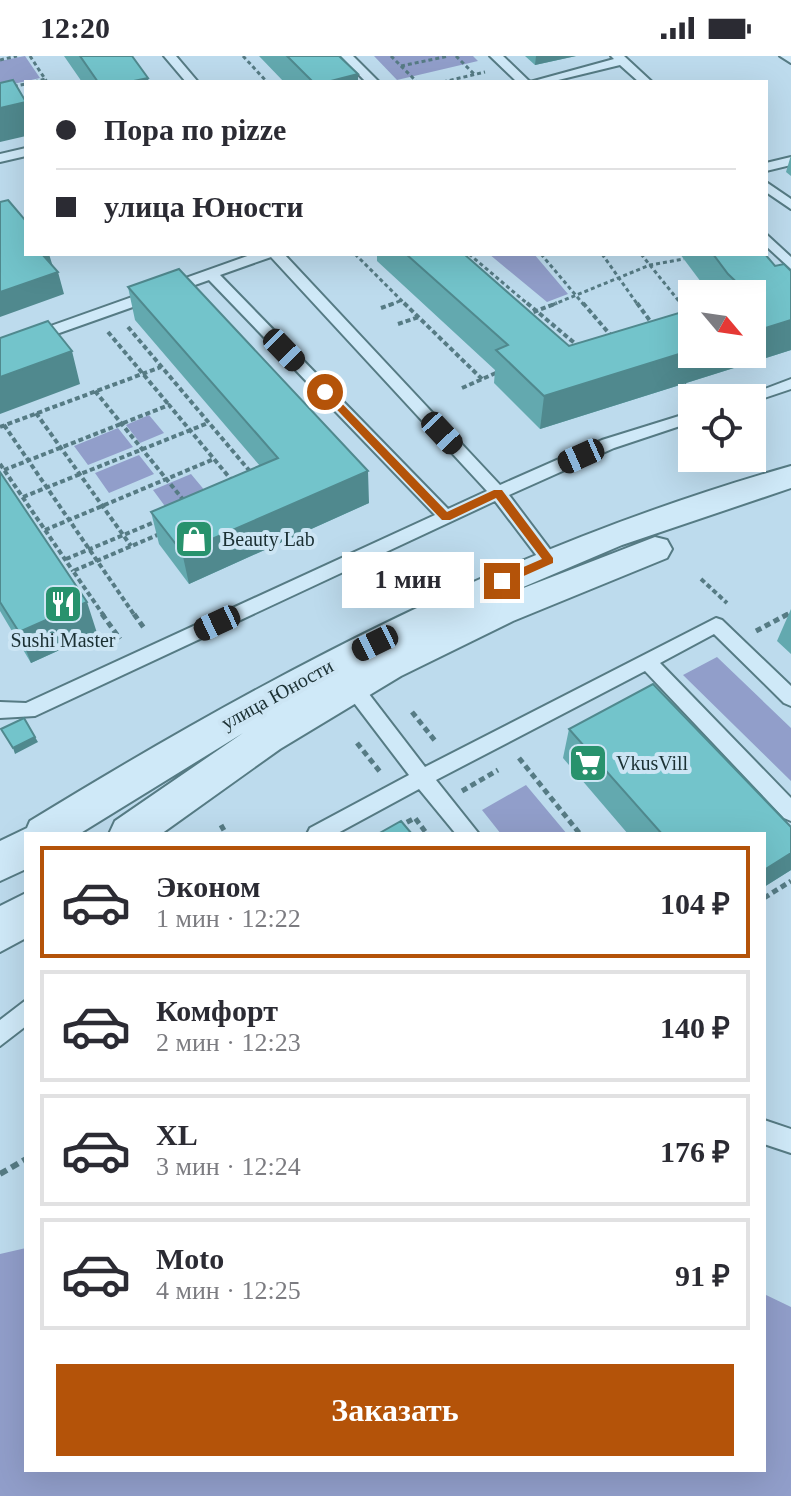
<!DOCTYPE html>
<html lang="ru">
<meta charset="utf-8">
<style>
body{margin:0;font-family:Georgia,serif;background:#f7f7f7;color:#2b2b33;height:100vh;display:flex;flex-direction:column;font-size:30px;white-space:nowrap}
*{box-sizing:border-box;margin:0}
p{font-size:26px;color:#7c7c81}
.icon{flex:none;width:44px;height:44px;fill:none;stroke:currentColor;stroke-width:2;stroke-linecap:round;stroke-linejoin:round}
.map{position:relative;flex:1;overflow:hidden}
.drawer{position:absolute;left:24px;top:776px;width:742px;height:640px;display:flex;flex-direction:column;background:#fff;border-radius:0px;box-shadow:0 8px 32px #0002}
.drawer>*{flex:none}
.top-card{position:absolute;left:24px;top:24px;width:744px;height:176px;border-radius:0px;box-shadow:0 8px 32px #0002;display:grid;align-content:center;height:176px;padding:0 32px;background:#fff}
.needle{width:52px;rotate:119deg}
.buttons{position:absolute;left:678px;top:224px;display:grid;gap:16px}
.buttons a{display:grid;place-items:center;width:88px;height:88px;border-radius:0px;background:#fff;box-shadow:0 8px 32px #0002;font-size:40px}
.end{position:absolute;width:36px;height:36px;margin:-18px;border:10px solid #b45309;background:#fff;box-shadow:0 0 0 4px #fff}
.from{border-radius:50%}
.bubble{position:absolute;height:56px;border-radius:0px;background:#fff;box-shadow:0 8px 32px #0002;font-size:26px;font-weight:600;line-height:56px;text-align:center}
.car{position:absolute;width:24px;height:48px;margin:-24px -12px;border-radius:10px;box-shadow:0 0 6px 2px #0007;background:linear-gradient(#222 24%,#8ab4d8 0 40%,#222 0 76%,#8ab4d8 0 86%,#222 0)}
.top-card b{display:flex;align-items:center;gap:28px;height:76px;font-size:30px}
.top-card b+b{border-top:2px solid #e1e1e2}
.top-card i{width:20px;height:20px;background:#2b2b33}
ul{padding:14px 0 0;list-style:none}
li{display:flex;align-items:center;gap:24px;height:112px;margin:0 16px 12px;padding:0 16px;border:4px solid #e1e1e2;border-radius:0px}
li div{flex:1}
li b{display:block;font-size:30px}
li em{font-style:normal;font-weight:600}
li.on{border-color:#b45309}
li>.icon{width:72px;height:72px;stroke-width:1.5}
.primary-button{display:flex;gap:16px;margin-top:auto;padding:16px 32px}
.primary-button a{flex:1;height:92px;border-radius:0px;background:#b45309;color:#fff;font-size:32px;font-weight:600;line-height:92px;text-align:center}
.status{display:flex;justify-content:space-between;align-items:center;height:56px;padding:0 40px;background:#fff;direction:ltr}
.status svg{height:22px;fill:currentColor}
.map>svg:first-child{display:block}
</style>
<div class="status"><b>12:20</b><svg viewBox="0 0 49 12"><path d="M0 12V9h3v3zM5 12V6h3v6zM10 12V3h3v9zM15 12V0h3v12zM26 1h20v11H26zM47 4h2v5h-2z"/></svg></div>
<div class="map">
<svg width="791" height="1440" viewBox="0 0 791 1440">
<rect width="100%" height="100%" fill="#bddbed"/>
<path fill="#919eca" d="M25,0L40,22L0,31V5Z
M374,0H473L478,5L397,24Z
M489,198H534L568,238L547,246Z
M149,359L164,377L140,387L126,369Z
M118,372L133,391L88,409L74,390Z
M139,399L154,418L109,437L95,417Z
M191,418L206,436L167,453L153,434Z
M717,601L791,672V725L683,619Z
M526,729L567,778H501L482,754Z
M26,1192V1414H764V1238L791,1251V1440H0V1198Z"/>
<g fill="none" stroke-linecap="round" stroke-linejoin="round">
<g stroke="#567b84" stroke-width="4">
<path id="lane" d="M164,0H176L198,26H186Z
M341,0H353L379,26H366Z
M490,0H503L530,26H517Z
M611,0H624L652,26H639L620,9L550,26H530L614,3Z
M780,0H791V7Z
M26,92V100L0,106V98Z
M791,101V109L766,115V107Z
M766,126L791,143V153L766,136Z
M766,178L791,201V213L766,190Z
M253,198H284L500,429L602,384L692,356V366L614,392L509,439L555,500L558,504L555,508H543L495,445L35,660L0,662V646L26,647L435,459L209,224L0,298V288ZM271,201L487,435L448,453L220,219Z
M791,323V333L752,346V342H741Z
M716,562L722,564L791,630V650L784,647L714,578L660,607L791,742V765L784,762L645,615L436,724L479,778H456L419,733L336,778H307L310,772L409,719L345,635L343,630L345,625H359L425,711Z
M26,944V970L0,990V964Z
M764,1064L791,1073V1097L764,1088Z"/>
</g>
<g stroke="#567b84" stroke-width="4">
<path id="street" d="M791,410V432L622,489L495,543L655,481L667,484L672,493L667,502L513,565L401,620L280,693L161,778H109L115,765L243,677L79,778H26V813L0,825V785L27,772L30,765C273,616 515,488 791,410Z
M26,837V882L0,896V850Z"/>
</g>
<path stroke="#567b84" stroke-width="3" stroke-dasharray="4 3" stroke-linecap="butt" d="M30,0L47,26
M243,0L267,26
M391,0L417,26
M456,0L474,18
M0,4L17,0
M401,10L449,0
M34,26L45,23
M443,26L485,16
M0,33L26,28
M355,198L406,249
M469,198L529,249
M541,198L584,249
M602,198L638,249
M641,198L682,249
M390,249L402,244
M552,249L650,209L684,203"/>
<path stroke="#567b84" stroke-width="4" stroke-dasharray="5 3" stroke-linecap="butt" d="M404,247L482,323
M527,247L578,290
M583,247L613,282
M637,247L653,269
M680,247L692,261
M381,252L395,247
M526,259L557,247
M398,268L419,261
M128,271L253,419
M108,276L169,349
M684,328L693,339
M462,332L498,316
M95,335L185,446
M36,357L131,490
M4,369L135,560
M0,371L161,311
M0,408L73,515
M4,414L169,349L234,427
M23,441L208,367
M45,474L214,403
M66,503L157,465
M701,523L727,547
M104,560L73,515L162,477
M784,560L791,556"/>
<path stroke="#567b84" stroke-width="5" stroke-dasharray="6 4" stroke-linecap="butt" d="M102,558L120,583
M134,558L144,572
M756,575L788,558
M412,656L436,686
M357,687L381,717
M519,702L580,778
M462,735L498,714
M221,769L226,778
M398,771L415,762L427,778
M764,842L791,825"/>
<path stroke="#567b84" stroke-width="6" stroke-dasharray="8 5" stroke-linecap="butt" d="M0,1118L26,1103"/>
<use href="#lane" fill="#cfe9f8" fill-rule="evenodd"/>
<use href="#street" fill="#cfe9f8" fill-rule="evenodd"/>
</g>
<path fill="#63a9af" d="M64,0H132L149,26H82Z
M259,0H339L358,18V26H284Z
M525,0H576L535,9Z
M791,99V120L786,116Z
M377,198H464L569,290L752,238H710L680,198H765L775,210L791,215V294L540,373L494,327L495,314L377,205Z
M128,231L369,447L189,528L159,488L151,456L260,410L135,264Z
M0,416L97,577L31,607L0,555Z
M791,553V598L777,585Z
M653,628L791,771V814L764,831V778H628L563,702L569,673Z"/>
<path fill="#50898e" d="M536,0H576L535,9Z
M358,18V26H327Z
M148,22L149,26H129Z
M26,46V80L0,86V52Z
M39,198H49L53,211Z
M58,216L64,238L0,261V236Z
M791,264V294L540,373L544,340L692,294V298H752V276Z
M72,295L80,328L0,358V321Z
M368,415L369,447L189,528L182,496Z
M87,546L97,577L31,607L19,576Z
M35,681L38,686L15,698L13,692Z
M791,797V814L764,831V814Z"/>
<path fill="#73c4cb" stroke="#50898e" stroke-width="2" d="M80,0H132L148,22L129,26H98Z
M287,0H339L358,18L327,26H313Z
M13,24L26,46L0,52V27Z
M8,144L26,165V198H42L58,216L0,236V146Z
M406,198H464L569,290L692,253V294L544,340L496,294L508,289Z
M713,198H765L775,210L784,208L791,215V264L752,276V238H744L748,237L728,218Z
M179,213L368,415L182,496L151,456L278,402L128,231Z
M48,265L72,295L0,321V282Z
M0,416L87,546L19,576L0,546Z
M653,628L791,771V797L764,814V778H662L569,673Z
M24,662L35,681L13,692L1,673Z
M401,765L412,778H378Z"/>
<path fill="#b45309" d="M322,334H329L447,456L494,434H502L553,502V507L506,528H498V522L542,503L496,442L450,464H442L322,338Z"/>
<defs>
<g id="shop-square" transform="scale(2)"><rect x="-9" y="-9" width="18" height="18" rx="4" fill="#28926d" stroke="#cce5f4"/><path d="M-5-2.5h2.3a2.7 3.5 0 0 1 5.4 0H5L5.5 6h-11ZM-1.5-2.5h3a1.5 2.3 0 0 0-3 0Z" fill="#fff"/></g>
<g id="restaurant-square" transform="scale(2)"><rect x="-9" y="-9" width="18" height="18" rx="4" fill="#28926d" stroke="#cce5f4"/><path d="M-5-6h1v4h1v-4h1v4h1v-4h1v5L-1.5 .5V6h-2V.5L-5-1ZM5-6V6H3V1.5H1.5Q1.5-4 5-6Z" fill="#fff"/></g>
<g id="supermarket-square" transform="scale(2)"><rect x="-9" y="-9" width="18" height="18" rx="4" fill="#28926d" stroke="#cce5f4"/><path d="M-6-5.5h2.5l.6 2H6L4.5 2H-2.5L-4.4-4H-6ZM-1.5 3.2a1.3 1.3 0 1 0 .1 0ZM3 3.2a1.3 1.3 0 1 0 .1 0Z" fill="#fff"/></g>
</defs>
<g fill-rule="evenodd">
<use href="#shop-square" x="194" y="483"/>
<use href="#restaurant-square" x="63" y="548"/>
<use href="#supermarket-square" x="588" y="707"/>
</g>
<g text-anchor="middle" stroke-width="8" stroke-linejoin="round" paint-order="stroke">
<g font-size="20" fill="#1b3033" stroke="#cce5f4" text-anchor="start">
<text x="222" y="490">Beauty Lab</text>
<text x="63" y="591" text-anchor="middle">Sushi Master</text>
<text x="616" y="714">VkusVill</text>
</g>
<g font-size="20" fill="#1b3033" stroke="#cce5f4">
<text transform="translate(277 638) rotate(-29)" y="7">улица Юности</text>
</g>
</g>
</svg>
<div class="buttons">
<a><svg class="needle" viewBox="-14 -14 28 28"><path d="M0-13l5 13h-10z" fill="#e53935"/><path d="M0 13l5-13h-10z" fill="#7c7c81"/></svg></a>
<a><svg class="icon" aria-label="locate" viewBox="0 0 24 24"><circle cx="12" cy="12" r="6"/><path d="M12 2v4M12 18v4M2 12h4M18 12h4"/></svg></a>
</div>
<i class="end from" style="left:325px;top:336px"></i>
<i class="end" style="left:502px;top:525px"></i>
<div class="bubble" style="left:342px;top:496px;width:132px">1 мин</div>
<i class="car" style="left:284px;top:294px;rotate:136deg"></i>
<i class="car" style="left:442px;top:377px;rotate:137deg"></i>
<i class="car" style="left:581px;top:400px;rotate:246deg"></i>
<i class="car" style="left:217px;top:567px;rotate:245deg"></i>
<i class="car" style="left:375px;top:587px;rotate:244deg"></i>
<div class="top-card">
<b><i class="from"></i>Пора по pizze</b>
<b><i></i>улица Юности</b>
</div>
<section class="drawer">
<ul>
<li class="on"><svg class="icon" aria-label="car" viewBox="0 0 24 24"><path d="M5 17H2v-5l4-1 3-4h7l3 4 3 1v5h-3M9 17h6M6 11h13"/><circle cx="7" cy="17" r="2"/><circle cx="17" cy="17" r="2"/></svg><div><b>Эконом</b><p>1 мин · 12:22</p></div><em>104 ₽</em></li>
<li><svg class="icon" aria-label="car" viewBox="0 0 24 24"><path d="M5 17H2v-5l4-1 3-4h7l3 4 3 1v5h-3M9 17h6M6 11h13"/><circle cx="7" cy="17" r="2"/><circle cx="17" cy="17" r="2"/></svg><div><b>Комфорт</b><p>2 мин · 12:23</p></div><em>140 ₽</em></li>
<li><svg class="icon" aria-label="car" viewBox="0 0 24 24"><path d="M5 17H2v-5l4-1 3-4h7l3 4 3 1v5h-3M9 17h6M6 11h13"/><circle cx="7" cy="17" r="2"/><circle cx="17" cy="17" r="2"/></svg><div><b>XL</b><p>3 мин · 12:24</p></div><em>176 ₽</em></li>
<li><svg class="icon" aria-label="car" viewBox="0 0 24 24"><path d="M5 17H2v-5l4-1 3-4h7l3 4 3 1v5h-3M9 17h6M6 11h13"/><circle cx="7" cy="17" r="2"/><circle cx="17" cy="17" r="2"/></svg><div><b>Moto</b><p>4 мин · 12:25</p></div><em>91 ₽</em></li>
</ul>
<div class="primary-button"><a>Заказать</a></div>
</section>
</div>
